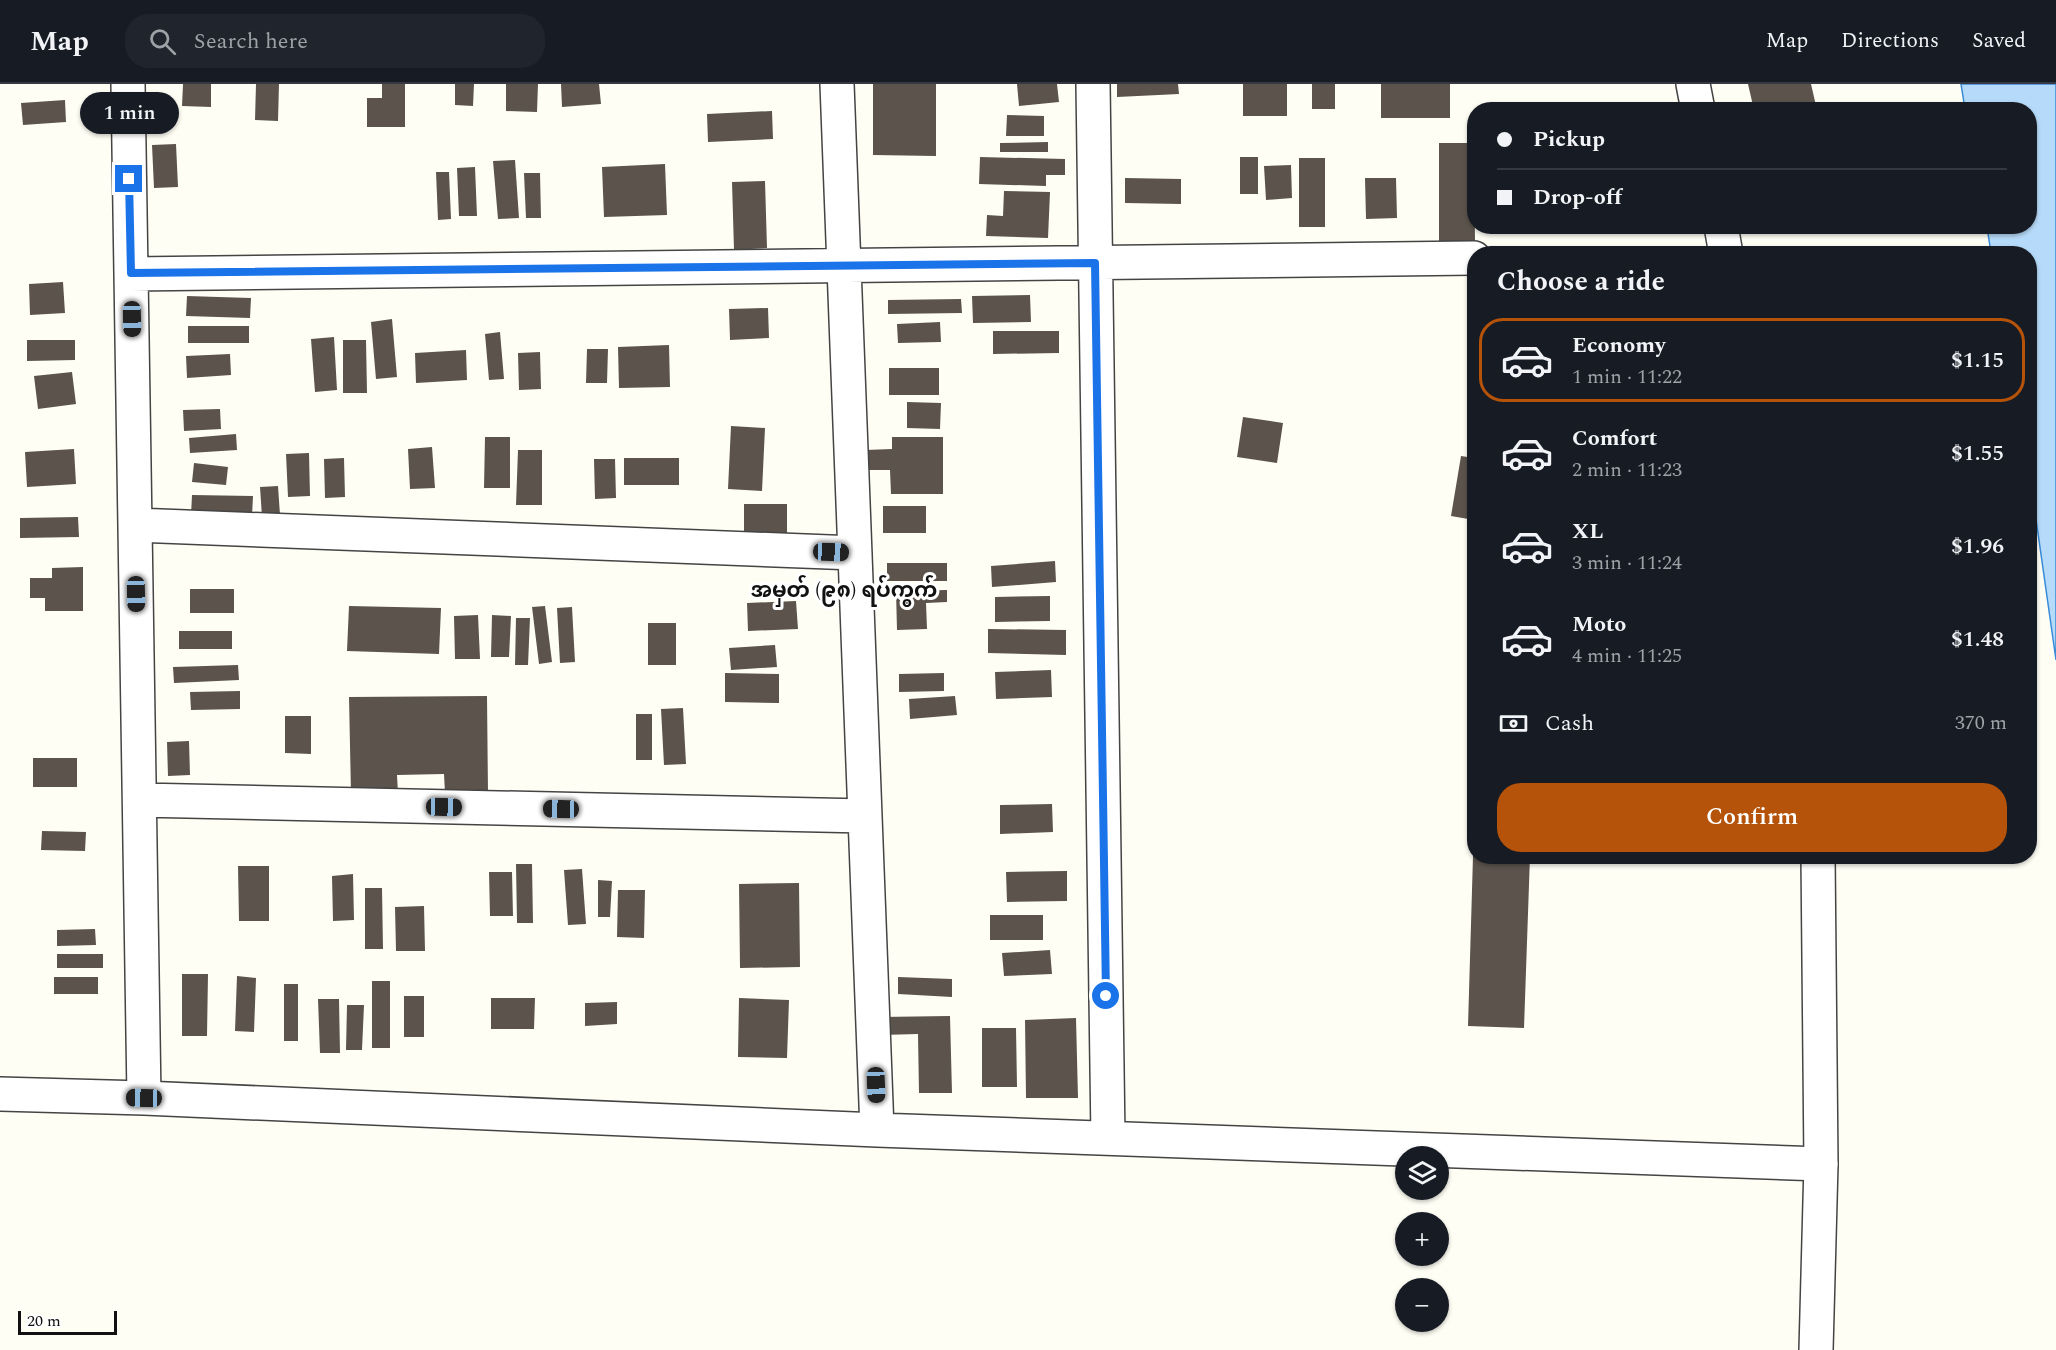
<!DOCTYPE html>
<meta charset="utf-8">
<style>
body{margin:0;font-family:Spectral,"Noto Sans Myanmar",serif;background:#20242c;color:#f1f3f6;height:100vh;display:flex;flex-direction:column;font-size:22px;white-space:nowrap}
*{box-sizing:border-box;margin:0}
p{font-size:20px;color:#9ea1a6}
.icon{flex:none;width:33px;height:33px;fill:none;stroke:currentColor;stroke-width:2;stroke-linecap:round;stroke-linejoin:round}
.map{position:relative;flex:1;overflow:hidden}
.details{position:absolute;left:1467px;top:162px;width:570px;height:618px;display:flex;flex-direction:column;background:#171b24;border-radius:24px;box-shadow:0 2px 4px #0004}
.details>*{flex:none}
.hud{position:absolute;left:1467px;top:18px;width:570px;height:132px;border-radius:24px;box-shadow:0 2px 4px #0004;display:grid;align-content:center;height:132px;padding:0 30px;background:#171b24}
.controls{position:absolute;left:1395px;top:1062px;display:grid;gap:12px}
.controls a{display:grid;place-items:center;width:54px;height:54px;border-radius:50%;background:#171b24;box-shadow:0 2px 4px #0004;font-size:30px}
.scale{position:absolute;left:18px;bottom:15px;width:99px;box-sizing:border-box;padding-left:6px;border:3px solid #111;border-top:0;font-size:16px;line-height:21px;white-space:nowrap;color:#111;-webkit-text-stroke:4px #fff;paint-order:stroke}
.end{position:absolute;width:27px;height:27px;margin:-14px;border:8px solid #1a73e8;background:#fff;box-shadow:0 0 0 3px #fff}
.from{border-radius:50%}
.bubble{position:absolute;height:42px;border-radius:21px;background:#171b24;box-shadow:0 2px 4px #0004;font-size:20px;font-weight:600;line-height:42px;text-align:center}
.car{position:absolute;width:18px;height:36px;margin:-18px -9px;border-radius:8px;box-shadow:0 0 4px 2px #0007;background:linear-gradient(#222 24%,#8ab4d8 0 40%,#222 0 76%,#8ab4d8 0 86%,#222 0)}
.hud b{display:flex;align-items:center;gap:21px;height:57px;font-size:22px}
.hud b+b{border-top:2px solid #363941}
.hud i{width:15px;height:15px;background:#f1f3f6}
ul{padding:0;list-style:none}
li{display:flex;align-items:center;gap:18px;height:84px;margin:0 12px 9px;padding:0 18px;border:3px solid transparent;border-radius:24px}
li div{flex:1}
li b{display:block;font-size:22px}
li em{font-style:normal;font-weight:600}
li.on{border-color:#b45309}
li>.icon{width:54px;height:54px;stroke-width:1.5}
h2{padding:0 30px;font-size:27px;line-height:72px}
.pay{display:flex;align-items:center;gap:15px;height:66px;padding:0 30px;font-size:22px}
.pay p{margin-inline-start:auto}
.cta{display:flex;gap:12px;margin-top:auto;padding:12px 30px}
.cta a{flex:1;height:69px;border-radius:24px;background:#b45309;color:#fff;font-size:24px;font-weight:600;line-height:69px;text-align:center}
header{display:flex;align-items:center;gap:36px;box-sizing:border-box;height:84px;padding:0 30px;background:#171b24;border-bottom:2px solid #363941}
header strong{font-size:28px}
nav{display:flex;gap:33px;margin-inline-start:auto;font-size:21px}
.search{width:420px;height:54px;background:#20242c;display:flex;align-items:center;gap:15px;box-sizing:border-box;padding:0 21px;border-radius:24px;color:#9ea1a6;font-size:22px}
.map>svg:first-child{display:block}
</style>
<header>
<strong>Map</strong>
<div class="search"><svg class="icon" aria-label="search" viewBox="0 0 24 24"><circle cx="10" cy="10" r="6"/><path d="M15 15l6 6"/></svg>Search here</div>
<nav><a>Map</a><a>Directions</a><a>Saved</a></nav>
</header>
<div class="map">
<svg width="2056" height="1266" viewBox="0 0 2056 1266">
<rect width="100%" height="100%" fill="#fffef5"/>
<path fill="#b6dbfa" stroke="#388bd6" stroke-width="1.5" d="M1961,0H2056V576L2030,393V170L1991,169L1987,143L2030,142V26L1965,25Z"/>
<path fill="#5b534c" d="M183,0H211V23L182,22Z
M256,0H279L278,37L255,36Z
M382,0H405V43H367V14H382Z
M455,0H474L473,22L455,21Z
M506,0H538L537,28L506,27Z
M561,0H599L601,20L562,23Z
M873,0H936V72L873,71Z
M1017,0H1057L1059,18L1019,22Z
M1117,0H1178L1179,10L1117,13Z
M1243,0H1287V32H1243Z
M1312,0H1335V25H1312Z
M1381,0H1450V34H1381Z
M1748,0H1811L1817,26H1754Z
M65,16L66,38L23,41L21,19Z
M772,27L773,55L708,58L707,30Z
M1007,31L1044,32V52H1006Z
M1048,58V68H1000V59Z
M1439,59H1474L1475,157H1439Z
M176,60L178,103L154,104L152,61Z
M980,73L1065,75V91H1046V102L979,100Z
M1240,73H1258V110H1240Z
M1299,74H1325V143H1299Z
M515,76L519,134L498,135L493,77Z
M665,80L667,131L604,133L602,83Z
M1291,81L1292,114L1266,116L1264,82Z
M475,83L477,132H459L457,84Z
M436,88H449L451,135L438,136Z
M524,89H540L541,134H526Z
M1125,94L1181,95V120L1125,119Z
M1365,94H1396L1397,134L1366,135Z
M765,97L767,164L734,166L732,98Z
M1004,107L1050,108L1048,154L986,152L987,131L1003,132Z
M63,198L65,229L30,231L29,200Z
M1030,211L1031,238L973,239L972,212Z
M187,212L251,214L250,234L186,232Z
M961,215L962,229L888,230V216Z
M768,224L769,254L730,256L729,225Z
M392,235L397,293L376,295L371,238Z
M940,238L941,258L898,259L897,240Z
M188,242H249V259H188Z
M993,247H1059V269L993,270Z
M500,248L504,295L489,296L485,250Z
M334,253L337,306L315,308L311,255Z
M27,256H75V276L27,277Z
M343,256H366L367,309H343Z
M669,261L670,303L619,304L618,263Z
M587,265H608L607,299H586Z
M466,266L467,296L416,299L415,269Z
M540,268L541,305L519,306L518,269Z
M230,270L231,291L187,294L186,272Z
M889,284H939V311H889Z
M72,288L76,320L38,325L34,292Z
M907,318L941,319L940,345L907,344Z
M220,325L221,345L184,347L183,326Z
M1243,333L1283,339L1277,379L1237,373Z
M731,342L765,344L762,407L728,405Z
M236,350L237,366L190,369L189,354Z
M485,353H510V404H484Z
M892,353H943V410H891L890,386H865V366L892,365Z
M432,363L435,404L410,405L408,365Z
M74,365L76,400L27,403L25,368Z
M518,366H542V421H516Z
M309,369L310,412L288,413L286,370Z
M1461,372L1474,374V436L1451,432Z
M344,374L345,413L325,414L324,375Z
M624,374H679V401H624Z
M594,375H615L616,414L595,415Z
M194,379L228,383L226,401L192,398Z
M278,402L280,431L262,433L260,403Z
M192,411L253,412L252,432L191,431Z
M744,420H787V449H744Z
M883,422H926V449H883Z
M78,433L79,453L20,454V434Z
M1055,477L1056,498L992,503L991,482Z
M887,479H947V497H887Z
M83,483V527H45V514H30V494H52V484Z
M190,505H234V529H190Z
M947,506V518L926,519L927,545L897,546L896,507Z
M1050,512V537L995,538V513Z
M796,517L798,545L748,547L747,519Z
M349,522L441,524L439,570L347,567Z
M545,522L552,578L539,580L532,523Z
M572,523L575,578L560,579L557,524Z
M478,531L480,575H455L454,532Z
M492,531L511,532L509,573H491Z
M516,534H530L528,581H515Z
M648,539H676V581H648Z
M988,545L1066,546V571L988,569Z
M179,547H232V565H179Z
M775,561L777,583L731,586L729,564Z
M238,581L239,596L174,599L173,583Z
M1051,586L1052,613L996,615L995,588Z
M725,589L779,590V619L725,618Z
M944,589V607L899,608V590Z
M240,607V625L191,626L190,608Z
M487,612L488,709H445L444,690L397,691L398,710H351L349,613Z
M955,612L957,631L910,635L909,615Z
M683,624L686,680L664,681L661,625Z
M636,630H652V676H636Z
M285,632H311V670L285,669Z
M189,657L190,691L168,692L167,658Z
M33,674H77V703H33Z
M1052,720L1053,748L1000,750V721Z
M42,747L86,748L85,767L41,766Z
M1473,772H1530L1524,944L1468,942Z
M516,780H532L533,839H517Z
M238,782H269V837H239Z
M582,785L586,840L568,841L564,786Z
M1067,787V817L1007,818L1006,788Z
M489,788H512L513,832H490Z
M353,790L354,836L333,837L332,792Z
M598,796L612,797L610,833H598Z
M799,799L800,883L740,884L739,800Z
M365,804H382L383,865H365Z
M618,806H645L644,854L617,853Z
M424,822L425,867H396L395,823Z
M990,831H1043V856H990Z
M95,845L96,861L57,862V846Z
M1050,866L1052,890L1004,892L1002,869Z
M57,870H103V884H57Z
M182,890H208L207,952H182Z
M237,892L256,894L254,948L235,947Z
M54,893H98V910H54Z
M898,893L952,895V913L898,910Z
M372,897H390V964H372Z
M284,900H298V957H284Z
M404,912H424V953H404Z
M491,914H535L534,945H491Z
M739,914L789,916L787,974L738,973Z
M318,915H339L340,969H320Z
M617,918V940L585,942V919Z
M347,921H364L362,966H346Z
M950,932L952,1009H919L918,950L881,951L880,933Z
M1076,934L1078,1014H1026L1025,936Z
M982,944H1016L1017,1003H982Z"/>
<g fill="none" stroke-linecap="round" stroke-linejoin="round">
<g stroke="#444" stroke-width="36">
<path id="minor" d="M128,0L144,1014
M837,0L877,1046
M1093,0L1108,1054
M131,190L1474,174
M135,441L855,469
M140,716L865,732
M0,1010L144,1014L877,1046L1821,1080"/>
</g>
<g stroke="#444" stroke-width="36">
<path id="tertiary" d="M1693,0L1698,26
M1721,142L1726,170
M1816,1266L1821,1080L1818,772"/>
</g>
<use href="#minor" stroke="#fff" stroke-width="33"/>
<use href="#tertiary" stroke="#fff" stroke-width="33"/>
</g>
<g fill="none" stroke-linecap="round" stroke-linejoin="round">
<path stroke="#1a73e8" stroke-width="8" d="M129,95L131,189L1095,179L1106,912"/>
</g>
<g text-anchor="middle" stroke-width="6" stroke-linejoin="round" paint-order="stroke">
<g font-size="21" font-weight="bold" fill="#111" stroke="#fff">
<text x="844" y="513">အမှတ် (၉၈) ရပ်ကွက်</text>
</g>
</g>
</svg>
<div class="controls">
<a><svg class="icon" aria-label="layers" viewBox="0 0 24 24"><path d="M12 4l9 5-9 5-9-5zM3 14l9 5 9-5"/></svg></a>
<a>+</a>
<a>−</a>
</div>
<div class="scale">20 m</div>
<i class="end from" style="left:1106px;top:912px"></i>
<i class="end" style="left:129px;top:95px"></i>
<div class="bubble" style="left:80px;top:8px;width:99px">1 min</div>
<i class="car" style="left:132px;top:235px;rotate:179deg"></i>
<i class="car" style="left:831px;top:468px;rotate:92deg"></i>
<i class="car" style="left:136px;top:510px;rotate:179deg"></i>
<i class="car" style="left:444px;top:723px;rotate:91deg"></i>
<i class="car" style="left:561px;top:725px;rotate:271deg"></i>
<i class="car" style="left:876px;top:1001px;rotate:178deg"></i>
<i class="car" style="left:144px;top:1014px;rotate:271deg"></i>
<div class="hud">
<b><i class="from"></i>Pickup</b>
<b><i></i>Drop-off</b>
</div>
<section class="details">
<h2>Choose a ride</h2>
<ul>
<li class="on"><svg class="icon" aria-label="car" viewBox="0 0 24 24"><path d="M5 17H2v-5l4-1 3-4h7l3 4 3 1v5h-3M9 17h6M6 11h13"/><circle cx="7" cy="17" r="2"/><circle cx="17" cy="17" r="2"/></svg><div><b>Economy</b><p>1 min · 11:22</p></div><em>$1.15</em></li>
<li><svg class="icon" aria-label="car" viewBox="0 0 24 24"><path d="M5 17H2v-5l4-1 3-4h7l3 4 3 1v5h-3M9 17h6M6 11h13"/><circle cx="7" cy="17" r="2"/><circle cx="17" cy="17" r="2"/></svg><div><b>Comfort</b><p>2 min · 11:23</p></div><em>$1.55</em></li>
<li><svg class="icon" aria-label="car" viewBox="0 0 24 24"><path d="M5 17H2v-5l4-1 3-4h7l3 4 3 1v5h-3M9 17h6M6 11h13"/><circle cx="7" cy="17" r="2"/><circle cx="17" cy="17" r="2"/></svg><div><b>XL</b><p>3 min · 11:24</p></div><em>$1.96</em></li>
<li><svg class="icon" aria-label="car" viewBox="0 0 24 24"><path d="M5 17H2v-5l4-1 3-4h7l3 4 3 1v5h-3M9 17h6M6 11h13"/><circle cx="7" cy="17" r="2"/><circle cx="17" cy="17" r="2"/></svg><div><b>Moto</b><p>4 min · 11:25</p></div><em>$1.48</em></li>
</ul>
<div class="pay"><svg class="icon" aria-label="cash" viewBox="0 0 24 24"><path d="M3 7h18v10H3z"/><circle cx="12" cy="12" r="2"/></svg>Cash<p>370 m</p></div>
<div class="cta"><a>Confirm</a></div>
</section>
</div>
